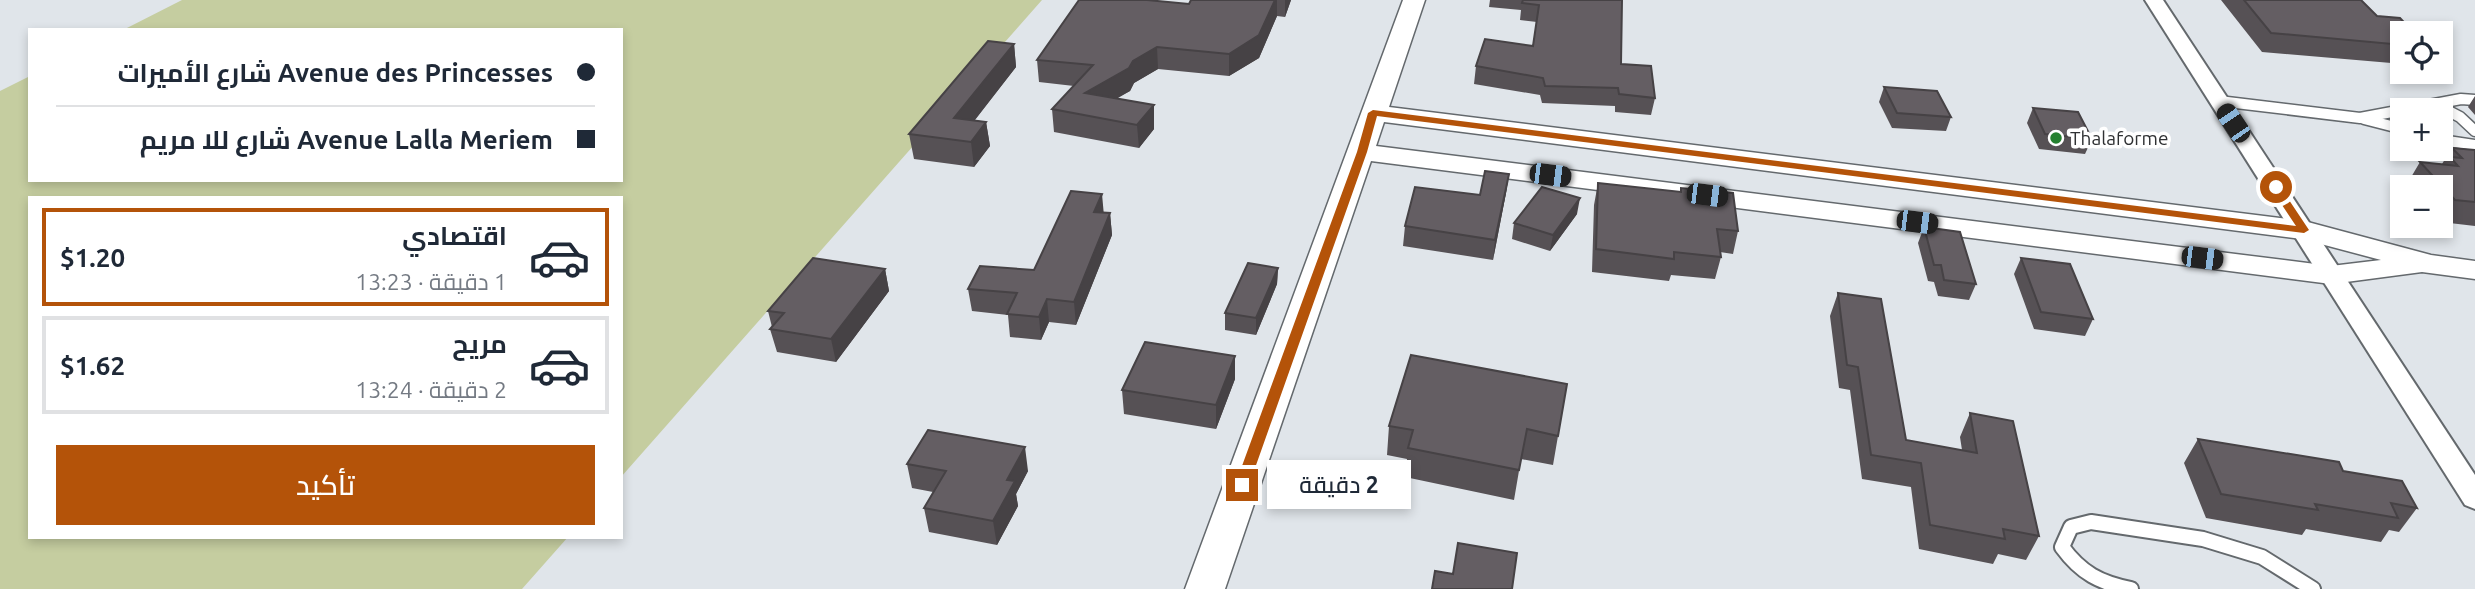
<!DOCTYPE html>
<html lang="ar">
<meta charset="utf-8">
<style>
body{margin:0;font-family:Ubuntu,Cairo,sans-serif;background:#f2f2f3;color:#1f2937;direction:rtl;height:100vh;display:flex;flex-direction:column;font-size:26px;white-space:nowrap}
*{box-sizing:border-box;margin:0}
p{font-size:23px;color:#747a83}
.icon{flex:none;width:38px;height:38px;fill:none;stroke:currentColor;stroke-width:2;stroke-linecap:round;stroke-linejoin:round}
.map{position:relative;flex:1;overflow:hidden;direction:ltr}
.side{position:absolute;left:28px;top:196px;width:595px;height:343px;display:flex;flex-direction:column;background:#fff;border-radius:0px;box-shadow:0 4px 10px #0003;direction:rtl}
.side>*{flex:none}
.top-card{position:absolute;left:28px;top:28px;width:595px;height:154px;border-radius:0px;box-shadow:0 4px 10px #0003;direction:rtl;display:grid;align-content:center;height:154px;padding:0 28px;background:#fff}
.buttons{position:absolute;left:2390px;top:21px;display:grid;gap:14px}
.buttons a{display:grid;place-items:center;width:63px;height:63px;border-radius:0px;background:#fff;box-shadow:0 4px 10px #0003;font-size:35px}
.end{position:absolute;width:32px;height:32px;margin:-16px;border:9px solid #b45309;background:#fff;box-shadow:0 0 0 4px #fff}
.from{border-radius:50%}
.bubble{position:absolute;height:49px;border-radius:0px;background:#fff;box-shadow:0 4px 10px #0003;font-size:23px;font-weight:600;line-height:49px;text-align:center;direction:rtl}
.car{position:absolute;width:21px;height:42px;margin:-21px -10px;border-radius:9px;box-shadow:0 0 5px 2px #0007;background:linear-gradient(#222 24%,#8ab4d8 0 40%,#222 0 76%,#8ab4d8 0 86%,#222 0)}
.top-card b{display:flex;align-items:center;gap:24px;height:66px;font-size:26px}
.top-card b+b{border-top:2px solid #e0e1e3}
.top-card i{width:18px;height:18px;background:#1f2937}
ul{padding:12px 0 0;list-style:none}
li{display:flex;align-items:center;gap:21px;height:98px;margin:0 14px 10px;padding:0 14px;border:4px solid #e0e1e3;border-radius:0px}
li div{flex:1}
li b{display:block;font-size:26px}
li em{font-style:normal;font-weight:600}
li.selected{border-color:#b45309}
li>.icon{width:63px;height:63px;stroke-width:1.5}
.cta{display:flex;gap:14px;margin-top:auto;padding:14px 28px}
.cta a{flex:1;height:80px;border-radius:0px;background:#b45309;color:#fff;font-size:28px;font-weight:600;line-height:80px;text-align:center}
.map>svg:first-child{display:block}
</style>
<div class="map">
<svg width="2475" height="589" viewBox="0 0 2475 589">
<rect width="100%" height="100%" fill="#e0e5ea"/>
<path fill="#c5cda0" d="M182,0H1042L621,477V198H30V537H568L522,589H0V91L30,76V180H621V30H123Z"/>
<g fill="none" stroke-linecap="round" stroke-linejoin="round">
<g stroke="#64696d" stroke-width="13">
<path id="service-far1" d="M2219,101L2360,118L2461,99L2475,100
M2437,105L2460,117L2475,131
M2364,119L2403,129
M2441,140L2475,145"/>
</g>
<g stroke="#64696d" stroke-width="18">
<path id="service" d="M2131,589C2100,583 2081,573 2062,547L2071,527L2091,522L2203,539L2262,557L2313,589"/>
</g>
<g stroke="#64696d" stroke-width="4">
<path id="minor" d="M2145,0H2163L2475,475V509L2465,505Z"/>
</g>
<g stroke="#64696d" stroke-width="3">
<path id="tertiary" d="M1403,0H1425L1389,107L2304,221L2431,255L2475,261V279L2422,272L2331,284L1371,161L1225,589H1185ZM1384,122L2302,239L2381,260L2331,266L1376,146Z"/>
</g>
<use href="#service-far1" stroke="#fff" stroke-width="10"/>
<use href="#service" stroke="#fff" stroke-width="14"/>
<use href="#minor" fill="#fff" fill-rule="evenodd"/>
<use href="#tertiary" fill="#fff" fill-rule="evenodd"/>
</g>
<path fill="#565155" d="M1191,0H1291L1285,17L1277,16L1259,58L1229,76L1158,69L1134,83L1130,91L1116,98L1154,105V129L1139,148L1054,132L1052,109L1074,86L1039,82L1037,60L1189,4Z
M1490,0H1622L1621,64L1655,98L1651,115L1615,112V106L1542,103L1540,95L1474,84L1476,66L1533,46L1537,22L1520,20L1521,10L1489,7Z
M2221,0H2361L2377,16L2403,33V64L2262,52Z
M1014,44L1016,67L975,120L986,122L990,146L974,167L914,159L909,134Z
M1884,87L1951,117L1946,131L1892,128L1879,102Z
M2475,96V115L2468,107Z
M2033,108L2092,139L2085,154L2039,149L2027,123Z
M2452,148L2475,150V226L2441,222V187H2410L2407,184L2420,162L2442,164Z
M1509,174L1506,193L1493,260L1403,246L1405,226L1480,195Z
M1598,183L1680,192L1681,188L1738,231L1733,254L1720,252L1721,257L1715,279L1671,275L1669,281L1592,272L1594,205Z
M1104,213H1110L1112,235L1076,325L1049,322L1041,340L1010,337L1008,315L972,311L968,289L1034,270Z
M1577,214L1550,251L1512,239L1514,223Z
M1924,227L1976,284L1969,300L1938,296L1934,282L1928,281L1918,243Z
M2021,258L2093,319L2085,336L2034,329L2014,274Z
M1278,268L1277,284L1256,335L1225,330V313Z
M885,269L889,291L836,362L777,352L770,329L772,327L768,311Z
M1838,293L1906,440L1962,450L1960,437L1970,413L2039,536L2026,560L1998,554L1993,564L1919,549L1911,487L1862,479L1850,390L1839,388L1830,316Z
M1411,355L1558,436L1553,465L1521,459L1514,500L1405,477L1407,459L1387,455L1389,426Z
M1235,356V379L1216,429L1124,414L1122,390Z
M2198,439L2343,471L2417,508L2399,532L2389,530L2381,542L2306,529L2302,535L2206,518L2184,463Z
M907,464L1028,471L1016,494L1018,506L997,545L929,532L924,508L933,492L912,488Z"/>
<path fill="#464245" d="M1275,0H1277V16L1259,58L1229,76V54Z
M1285,0H1291L1285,17Z
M1014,44L1016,67L959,140L954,118Z
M1157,47L1158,69L1134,83L1130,91L1087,116L1085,93L1133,61Z
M1154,105V129L1139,148L1137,125Z
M986,122L990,146L974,167L971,142Z
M1509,174L1506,193L1493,260L1495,240Z
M1102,194L1104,216L1094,212Z
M1580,198L1577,214L1550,251L1553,235Z
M1110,213L1112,235L1076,325L1074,302Z
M1278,268L1277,284L1256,335V318Z
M885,269L889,291L836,362L831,339Z
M1047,299L1049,322L1041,340L1039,317Z
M1235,356V379L1216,429V405Z
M1025,447L1028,471L1016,494L1018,506L997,545L993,521L1007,480Z"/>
<path fill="#645e63" stroke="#464245" stroke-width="2" d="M1079,0H1147L1189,4L1191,0H1275L1259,35L1229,54L1157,47L1133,61L1129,68L1085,93L1154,105L1137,125L1052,109L1093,65L1037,60Z
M1523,0H1622L1621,64L1651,66L1655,98L1619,94L1618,88L1545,86L1543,78L1476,66L1485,39L1533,46L1539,5L1522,3Z
M2244,0H2361L2377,16L2400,18L2414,33H2403V45L2271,33Z
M988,41L1014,44L954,118L986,122L971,142L909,134Z
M1884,87L1937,91L1951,117L1897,113Z
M2033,108L2078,112L2092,139L2045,134Z
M2452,148L2475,150V202L2455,200L2420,162L2458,166L2450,157L2462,158Z
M1485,171L1509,174L1495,240L1405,226L1415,187L1480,195Z
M1598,183L1681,192V188L1733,193L1738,231L1717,229L1721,257L1674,252V259L1596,249Z
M1542,187L1580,198L1553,235L1514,223Z
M1071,191L1102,194L1094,212L1110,213L1074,302L1047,299L1039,317L1007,314L1017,293L968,289L980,266L1034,270Z
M1924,227L1960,232L1976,284L1944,280L1941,265H1934Z
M813,258L885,269L831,339L770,329L784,313L768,311Z
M2021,258L2070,264L2093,319L2041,312Z
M1248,263L1278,268L1256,318L1225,313Z
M1838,293L1881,299L1906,440L1977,453L1970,413L2013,421L2039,536L2003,529L2005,539L1930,525L1921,463L1871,455L1858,367L1847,365Z
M1145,342L1235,356L1216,405L1122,390Z
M1411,355L1567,384L1558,436L1527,429L1519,470L1408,448L1413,430L1389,426Z
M928,430L1025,447L1007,480L1015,481L993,521L924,508L946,471L907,464Z
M2198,439L2339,462L2343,471L2402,481L2417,508L2391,503L2398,518L2315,504L2318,510L2221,494Z
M1458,543L1517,553L1512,589H1432L1435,571L1453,574Z"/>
<path fill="#b45309" d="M1373,110L2296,226L2270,187L2276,184L2279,185L2309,230L2304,233L1377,116L1367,152L1249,485L1242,490L1237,489L1235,485L1357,152L1368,113Z"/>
<circle fill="#258030" stroke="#fff" stroke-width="2.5" cx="2056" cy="138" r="7"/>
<g text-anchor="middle" stroke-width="7" stroke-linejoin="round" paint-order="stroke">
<g font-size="19" fill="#2f3133" stroke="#fff" text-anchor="start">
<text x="2070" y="145">Thalaforme</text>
</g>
</g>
</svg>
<div class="buttons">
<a><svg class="icon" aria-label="locate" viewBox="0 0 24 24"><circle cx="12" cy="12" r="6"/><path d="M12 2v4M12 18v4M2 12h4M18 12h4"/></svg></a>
<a>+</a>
<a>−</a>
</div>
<i class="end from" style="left:2276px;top:187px"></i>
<i class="end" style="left:1242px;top:485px"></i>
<div class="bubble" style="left:1267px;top:460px;width:144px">2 دقيقة</div>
<i class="car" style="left:2233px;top:123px;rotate:326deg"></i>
<i class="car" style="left:1550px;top:175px;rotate:97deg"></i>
<i class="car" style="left:1707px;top:195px;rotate:97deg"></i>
<i class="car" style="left:1917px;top:222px;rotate:97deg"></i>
<i class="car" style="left:2202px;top:258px;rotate:97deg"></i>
<div class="top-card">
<b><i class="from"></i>Avenue des Princesses شارع الأميرات</b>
<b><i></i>Avenue Lalla Meriem شارع للا مريم</b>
</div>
<section class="side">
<ul>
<li class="selected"><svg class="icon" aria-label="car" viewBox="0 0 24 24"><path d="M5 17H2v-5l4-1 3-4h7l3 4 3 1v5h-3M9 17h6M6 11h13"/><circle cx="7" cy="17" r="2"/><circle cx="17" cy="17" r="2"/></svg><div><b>اقتصادي</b><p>1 دقيقة · 13:23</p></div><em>$1.20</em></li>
<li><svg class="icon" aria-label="car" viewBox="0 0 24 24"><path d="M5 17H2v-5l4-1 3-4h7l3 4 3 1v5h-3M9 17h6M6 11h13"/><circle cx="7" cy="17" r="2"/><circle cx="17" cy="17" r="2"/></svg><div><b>مريح</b><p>2 دقيقة · 13:24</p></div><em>$1.62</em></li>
</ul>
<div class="cta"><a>تأكيد</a></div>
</section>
</div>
